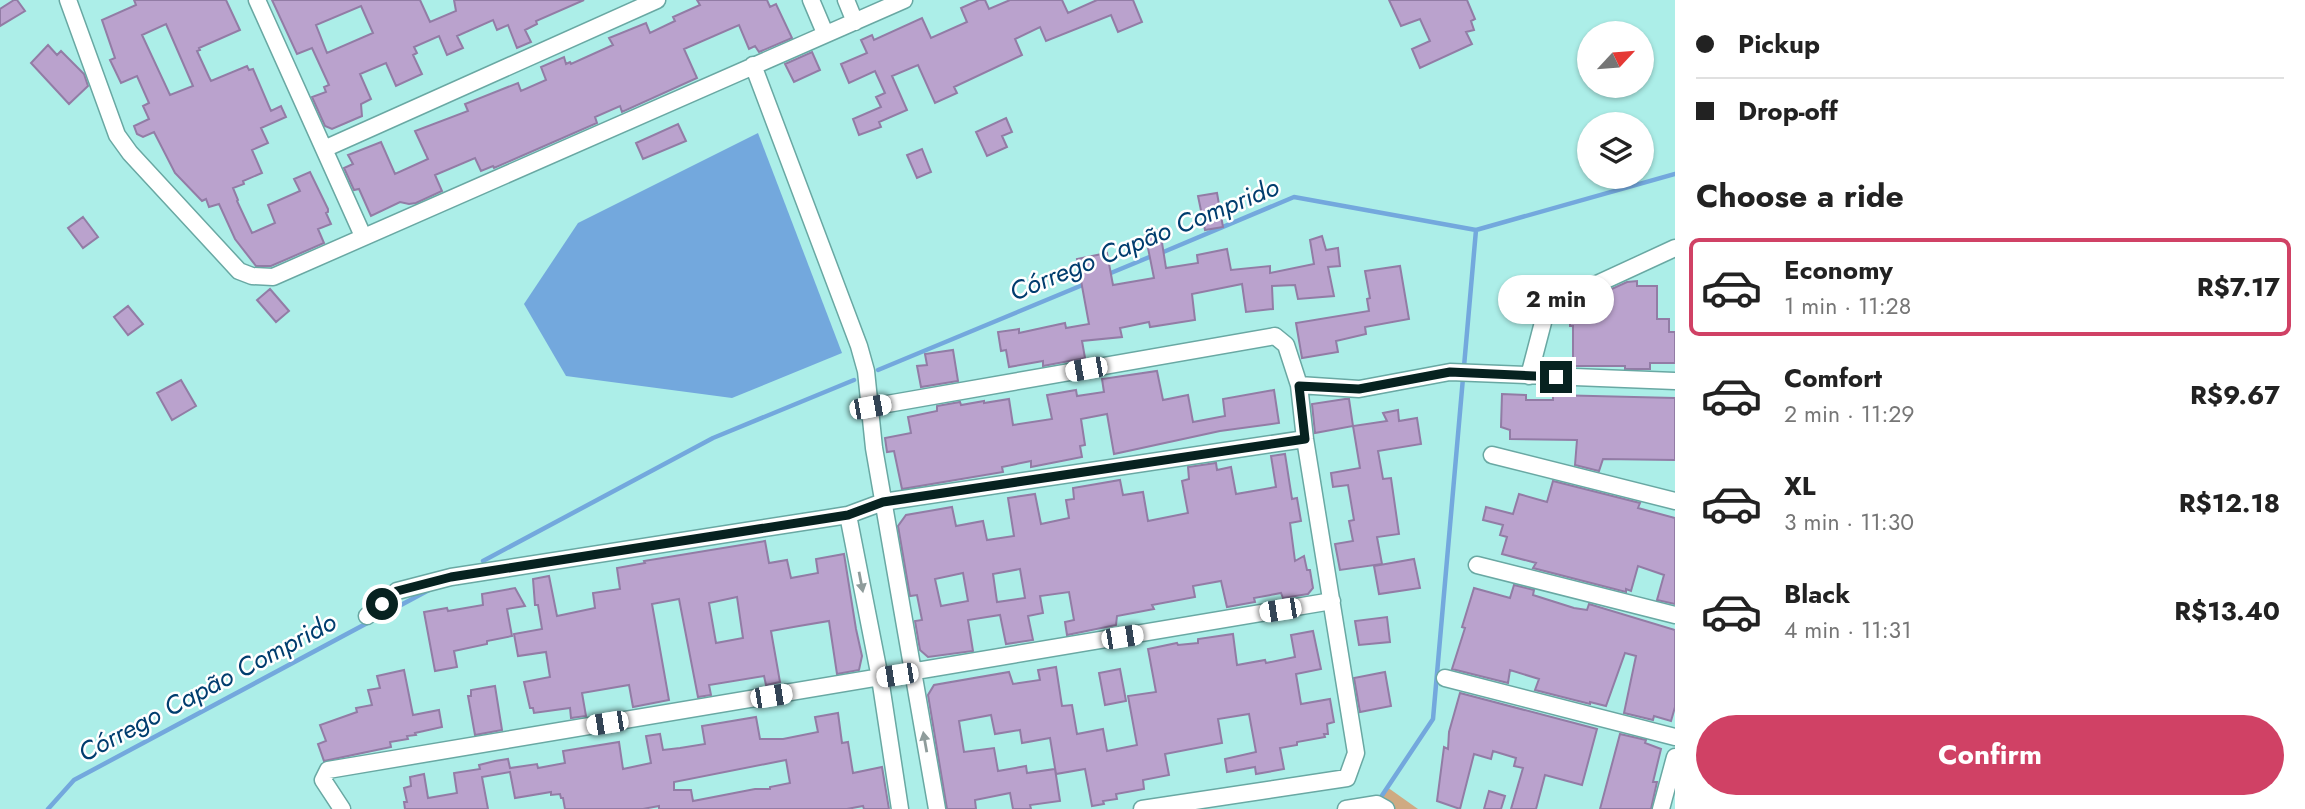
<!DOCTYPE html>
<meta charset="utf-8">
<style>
body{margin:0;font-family:Jost,sans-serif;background:#f6f6f6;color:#222;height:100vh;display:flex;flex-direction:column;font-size:26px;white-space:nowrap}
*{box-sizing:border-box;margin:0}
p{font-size:23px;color:#767676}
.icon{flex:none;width:38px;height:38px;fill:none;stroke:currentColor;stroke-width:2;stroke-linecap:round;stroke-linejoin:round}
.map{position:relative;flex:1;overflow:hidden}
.details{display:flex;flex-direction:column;background:#fff;width:630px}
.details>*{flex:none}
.hud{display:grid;align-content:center;height:154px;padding:0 21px;background:#fff}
.needle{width:46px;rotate:64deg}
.buttons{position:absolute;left:1577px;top:21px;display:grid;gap:14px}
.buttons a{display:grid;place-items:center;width:77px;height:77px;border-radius:50%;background:#fff;box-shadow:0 2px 5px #0004;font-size:35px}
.end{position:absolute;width:32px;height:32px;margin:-16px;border:9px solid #072220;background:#fff;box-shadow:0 0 0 4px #fff}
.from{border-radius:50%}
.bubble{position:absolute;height:49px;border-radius:24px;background:#fff;box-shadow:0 2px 5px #0004;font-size:23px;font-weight:700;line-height:49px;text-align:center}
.car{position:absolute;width:21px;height:42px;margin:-21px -10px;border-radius:9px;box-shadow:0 0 5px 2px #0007;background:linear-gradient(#fff 24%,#345 0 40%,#fff 0 76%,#345 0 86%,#fff 0)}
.hud b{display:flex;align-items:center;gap:24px;height:66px;font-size:26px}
.hud b+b{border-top:2px solid #e0e0e0}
.hud i{width:18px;height:18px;background:#222}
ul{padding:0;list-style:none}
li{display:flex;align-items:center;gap:21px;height:98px;margin:0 14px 10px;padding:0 7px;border:4px solid transparent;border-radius:10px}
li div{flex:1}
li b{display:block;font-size:26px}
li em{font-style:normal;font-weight:700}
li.on{border-color:#d04165}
li>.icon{width:63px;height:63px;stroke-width:1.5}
h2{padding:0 21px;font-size:32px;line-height:84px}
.primary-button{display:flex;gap:14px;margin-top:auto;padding:14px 21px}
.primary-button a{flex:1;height:80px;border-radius:42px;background:#d04165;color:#fff;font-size:28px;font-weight:700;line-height:80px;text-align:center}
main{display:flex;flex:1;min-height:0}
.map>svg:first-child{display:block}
</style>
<main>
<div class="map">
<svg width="1675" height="809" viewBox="0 0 1675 809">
<rect width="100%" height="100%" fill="#aceee8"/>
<path fill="#cfaa82" d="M1387,787L1418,809H1372Z"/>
<path fill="#73a8dd" d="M758,133L842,353L732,398L566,376L524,304L578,223Z"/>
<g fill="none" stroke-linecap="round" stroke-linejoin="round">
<path stroke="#73a8dd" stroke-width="4.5" d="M1161,253L1294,197L1476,230L1675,174
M1106,275L1152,256
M878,370L1085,284
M483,561L713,438L854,380
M1379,800L1433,719L1476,230
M48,809L74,780L429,590"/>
</g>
<path fill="#baa2cd" stroke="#927ca5" stroke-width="2" fill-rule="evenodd" d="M14,0H17L25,11L0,26V9Z
M134,0H226L240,30L199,48L200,50L197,51L209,77L211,81L247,66L249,70L253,69L271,111L281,106L286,117L261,128L268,143L252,150L262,173L243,181L244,184L233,188L238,200L237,201L252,233L275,223L268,205L300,191L294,179L310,172L328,209V212L326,213L331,224L318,229L324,243L271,266H256L235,239L219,204L209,207L206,199L202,201L175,173L154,132L143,137L137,134L134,126L149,119L143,106L149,103L137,76L121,83L110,60L115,58L102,20L136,5ZM166,24L193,86L170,95L142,35Z
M272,0H420L430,22L456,11L454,0H584L536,21L537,24L525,30L531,42L517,48L508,25L497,30L493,20L457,36L463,48L447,55L439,36L414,47L417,53L413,55L422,74L396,86L386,63L360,74L371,99L361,104L362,116L332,129L325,126L312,97L326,92L324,87L329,85L312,48L297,54ZM361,6L373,33L327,53L316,25Z
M697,0H767L770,7L776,4L792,38L759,52L755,46L749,49L739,25L684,49L697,78L622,112L620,106L595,117L597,123L494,168L493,166L481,171L475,158L435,175L442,191L416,203L409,204L400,202L371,216L359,189L354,190L344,168L353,164L348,155L381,142L395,174L428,159L415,131L468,111L465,104L518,83L521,91L546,80L541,67L564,57L566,64L570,62L571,64L613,45L609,38L646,23L650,33L675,21L673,17L700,5Z
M979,0H985L989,9L1010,0H1062L1068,13L1097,0H1133L1142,22L1118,32L1111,15L1046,41L1040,27L1015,39L1022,55L954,87L957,93L935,103L918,65L892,76L907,110L879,122L881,127L859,135L853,119L881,107L876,97L885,93L875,71L849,83L841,64L867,53L861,40L872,35L874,40L922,18L931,38L967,22L961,8Z
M1389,0H1467L1475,19L1471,21L1474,30L1466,32L1472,44L1420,68L1412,49L1430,41L1420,19L1401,26Z
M48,45L57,55L61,51L84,74L88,86L69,104L31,63Z
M812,52L820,70L794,82L785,64Z
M1006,118L1012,132L1002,136L1007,147L987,156L976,132Z
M678,124L686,141L643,159L636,143Z
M922,149L931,172L917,178L907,155Z
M1217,193L1223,227L1205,230L1198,196Z
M83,217L98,237L83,248L68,228Z
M1160,230L1166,268L1198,263L1197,255L1227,249L1231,270L1270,266V273L1314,264L1310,240L1322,236L1326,250L1338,248L1340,266L1328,267L1334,296L1298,299L1295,285L1272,286L1273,309L1246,312L1242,284L1192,294L1195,320L1150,327L1149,322L1120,328L1122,337L1082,341L1085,358L1043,366V361L1009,367L1006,350L1001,351L998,332L1019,329V333L1065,323L1066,328L1089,324L1077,259L1107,253L1113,285L1154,278L1145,233Z
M1400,266L1409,319L1365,327L1366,334L1336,341L1338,352L1302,358L1296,323L1369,311L1367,299L1370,298L1365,271Z
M1637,281V286H1657V319H1669V332H1675V363H1650V369H1625V366H1573V326H1570V308L1627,282Z
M270,289L289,311L276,322L257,300Z
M128,306L143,324L128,335L114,317Z
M953,350L958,381L921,387L917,366L927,365L925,354Z
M1157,371L1163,400L1188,395L1193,422L1225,416L1223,399L1274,390L1279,423L1220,431L1114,454L1107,414L1081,419L1085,445L1080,446L1082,457L1031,467V461L1002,467L1003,472L902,489L894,451L887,452L885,438L911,433L908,417L937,411V406L960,402L961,405L984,401V403L1009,399L1013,425L1052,419L1047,395L1076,390L1077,396L1104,392L1102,379Z
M181,380L196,406L172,420L157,393Z
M1502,394L1526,395V400H1553V395L1675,398V460L1603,459L1599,471L1575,465L1577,440L1510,439V430L1501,427Z
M1345,399H1349L1353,426L1315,433L1312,404Z
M1398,410L1399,421L1417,418L1421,444L1378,451L1383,479L1391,478L1399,534L1377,537L1382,564L1340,570L1335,544L1353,541L1349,521L1354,520L1348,485L1333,487L1331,473L1360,468L1353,426L1387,421L1383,413Z
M1285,454L1292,499L1297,498L1301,521L1290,523L1295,561L1304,556L1307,570H1310L1313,588L1308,594L1283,598L1281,593L1254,598L1255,602L1227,607L1221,581L1193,586L1195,597L1152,605L1154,609L1117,616L1116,625L1067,635L1065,622L1074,620L1069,592L1040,596L1043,613L1028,616L1033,640L1006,644L1000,615L968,620L973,651L928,657L920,650L915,621L922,620L917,595L910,596L898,526L906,515L952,507L956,526L983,521L987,540L1014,536L1008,498L1035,494L1041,524L1069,518L1066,500L1074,499L1073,488L1120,480L1123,495L1143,492L1148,521L1188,513L1182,481L1189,479L1188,467L1216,463L1217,470L1231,467L1236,494L1276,487L1271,456ZM1020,569L1025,598L997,602L993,574ZM963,573L968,601L941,606L935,579Z
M1553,481L1640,503L1638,508L1675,518V604L1657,600L1664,575L1638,566L1631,591L1626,589V592L1533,568L1536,563L1502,554L1507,537L1500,535L1503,525L1483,520L1486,507L1513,514L1519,494L1547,502Z
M765,541L769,563L787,560L791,578L818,573L816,559L844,554L856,629L862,656L859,670L837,674L829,621L799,626L771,631L780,682L766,685L764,676L709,685L711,695L698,697L679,599L652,604L669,700L633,707L629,685L582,693L586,716L571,718L570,708L534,713L533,708H530L524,682L550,677L546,652L518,656L514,634L542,629L538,605H535L533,579L549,576L557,616L595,608L593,593L620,589L617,568L645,563L644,561ZM737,597L743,638L716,643L709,603Z
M1414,559L1420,588L1379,594L1374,566Z
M1514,585L1534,590L1533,595L1574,608L1587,610L1589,604L1675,630V707L1671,721L1654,716L1653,720L1624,713L1636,656L1625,653L1606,706L1590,702V704L1535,690L1539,679L1510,670L1508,683L1452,669L1465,628L1462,627L1474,588L1510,598Z
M515,588L525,606L507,609L512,636L487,641V644L454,651L457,667L435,671L424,612L447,608L448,611L483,605L482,594Z
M1387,617L1390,642L1359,645L1355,621Z
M1313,631L1321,669L1296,674L1301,704L1330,699L1334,722L1327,724L1328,734H1324L1325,737L1297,742V745L1280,748L1284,769L1256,774L1255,767L1227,772L1225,759L1256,752L1249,714L1218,719L1222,743L1165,754L1169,775L1143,780L1144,789L1116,794L1117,799L1103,801L1104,804L1092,806L1085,769L1056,774L1050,738L1022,743L1020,730L995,734L991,715L959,721L964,752L994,748L998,771L1026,766L1027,773L1055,769L1060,801L1030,805L1031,809H1013L1010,793L975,800L976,809H947L928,695L934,685L1009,672L1013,684L1040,680L1038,670L1056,667L1062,706L1072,705L1077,734L1103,729L1107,751L1137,745L1128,696L1156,692L1148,649L1177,643L1178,645L1198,643V639L1233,634L1237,665L1265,660L1266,663L1295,657L1291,635Z
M1120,669L1126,701L1105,705L1099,673Z
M404,670L413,715L439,710L442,727L415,733L416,735L407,736L408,739L390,742L391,747L324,761L318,744L326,741L320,725L357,712L356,708L372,705L368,690L380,688L377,676Z
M1385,672L1391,706L1360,712L1354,678Z
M495,686L502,730L475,735L468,696H471V690Z
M1460,693L1597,729L1582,785L1545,775L1536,809H1511L1523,768L1514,766L1516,758L1493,751L1491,759L1474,754L1460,809L1437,801L1444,747L1448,749L1449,732Z
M838,713L842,743L848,742L853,773L882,767L889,809H864L863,806L847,809H659V806L643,809H565L563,798H561L560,794L551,795V792L515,798L510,772L482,777L488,809H405L404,802H407L404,788L411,786L410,777L424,774L428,798L457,793L454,773L480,769L479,765L495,761L508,759L510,768L537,764L538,768L565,763L563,751L619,742L623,769L651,763L646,736L660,734L663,750L680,748L705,744L702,726L756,717L760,739H783L818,732L815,717ZM786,760L790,783L770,787V789H755L693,801L691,790H674V782Z
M1620,734L1646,740L1645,743L1661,749L1653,782H1657L1651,809H1600Z
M1489,791L1505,796L1501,809H1484Z"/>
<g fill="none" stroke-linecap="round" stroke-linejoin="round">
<g stroke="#69a8a3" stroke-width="19">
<path id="street" d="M68,0L117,135L130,153L239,271L252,276L273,277L904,0
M257,0L363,236
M811,0L825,33
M846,0L855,22
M753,65L859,346L866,371L874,448L937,809
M324,149L657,0
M1529,376L1547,307L1675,248
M1299,385L1359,389L1450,372L1675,381
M870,407L1275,336L1286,345L1299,385L1305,439L1356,753L1347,778L1142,809
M1492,455L1675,501
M848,515L880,678L900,809
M1477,565L1675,615
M367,616L397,591L451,577L848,515L883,502L1305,439
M1445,678L1675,737
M342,809L323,780L328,770L1332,601
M1346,809L1377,804L1386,809
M1661,809L1675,757"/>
</g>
<use href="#street" stroke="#fff" stroke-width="16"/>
</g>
<defs><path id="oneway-solid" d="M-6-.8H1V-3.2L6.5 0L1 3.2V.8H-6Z" transform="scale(1.75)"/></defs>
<g fill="#8f9c9b">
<use href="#oneway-solid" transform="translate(861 582) rotate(79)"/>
<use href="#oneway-solid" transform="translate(925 742) rotate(-100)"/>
</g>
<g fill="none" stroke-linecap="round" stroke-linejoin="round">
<path stroke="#072220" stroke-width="9" d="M382,604L397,591L451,577L848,515L883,502L1305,439L1299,386L1359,389L1450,372L1556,377"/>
</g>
<g text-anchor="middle" stroke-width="5" stroke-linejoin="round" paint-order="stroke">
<g font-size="26" font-style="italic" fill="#003d6e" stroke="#fff">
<text transform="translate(1144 239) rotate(-22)" y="9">Córrego Capão Comprido</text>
<text transform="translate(207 687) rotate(-28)" y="9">Córrego Capão Comprido</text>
</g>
</g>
</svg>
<div class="buttons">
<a><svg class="needle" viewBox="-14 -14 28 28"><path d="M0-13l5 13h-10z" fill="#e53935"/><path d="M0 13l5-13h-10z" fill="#767676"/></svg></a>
<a><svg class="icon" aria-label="layers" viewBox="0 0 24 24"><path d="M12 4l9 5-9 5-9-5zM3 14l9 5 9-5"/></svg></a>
</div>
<i class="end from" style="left:382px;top:604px"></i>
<i class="end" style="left:1556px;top:377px"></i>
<div class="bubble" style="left:1498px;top:275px;width:116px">2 min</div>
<i class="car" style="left:1086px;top:369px;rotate:260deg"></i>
<i class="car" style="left:870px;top:407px;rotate:80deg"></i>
<i class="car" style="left:1280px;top:610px;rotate:261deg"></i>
<i class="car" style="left:1122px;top:637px;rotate:81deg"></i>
<i class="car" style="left:897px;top:675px;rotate:261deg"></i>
<i class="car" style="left:771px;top:696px;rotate:81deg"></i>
<i class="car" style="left:607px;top:723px;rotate:261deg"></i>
</div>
<section class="details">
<div class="hud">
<b><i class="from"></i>Pickup</b>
<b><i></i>Drop-off</b>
</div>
<h2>Choose a ride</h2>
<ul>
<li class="on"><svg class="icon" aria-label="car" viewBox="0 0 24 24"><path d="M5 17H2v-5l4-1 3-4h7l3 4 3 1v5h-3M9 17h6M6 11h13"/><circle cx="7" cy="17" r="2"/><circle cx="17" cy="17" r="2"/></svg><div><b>Economy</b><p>1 min · 11:28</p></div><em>R$7.17</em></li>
<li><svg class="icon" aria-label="car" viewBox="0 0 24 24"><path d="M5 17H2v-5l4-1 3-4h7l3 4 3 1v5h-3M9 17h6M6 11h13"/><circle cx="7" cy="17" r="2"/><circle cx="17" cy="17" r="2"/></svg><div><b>Comfort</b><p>2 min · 11:29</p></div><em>R$9.67</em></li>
<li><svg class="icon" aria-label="car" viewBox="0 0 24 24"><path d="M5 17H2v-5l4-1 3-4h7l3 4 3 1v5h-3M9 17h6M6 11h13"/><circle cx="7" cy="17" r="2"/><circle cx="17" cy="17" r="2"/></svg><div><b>XL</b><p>3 min · 11:30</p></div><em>R$12.18</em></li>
<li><svg class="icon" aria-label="car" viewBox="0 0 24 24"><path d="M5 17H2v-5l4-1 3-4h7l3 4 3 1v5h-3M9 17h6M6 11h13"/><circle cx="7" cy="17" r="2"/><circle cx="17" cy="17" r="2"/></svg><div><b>Black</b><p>4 min · 11:31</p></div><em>R$13.40</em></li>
</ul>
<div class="primary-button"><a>Confirm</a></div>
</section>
</main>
